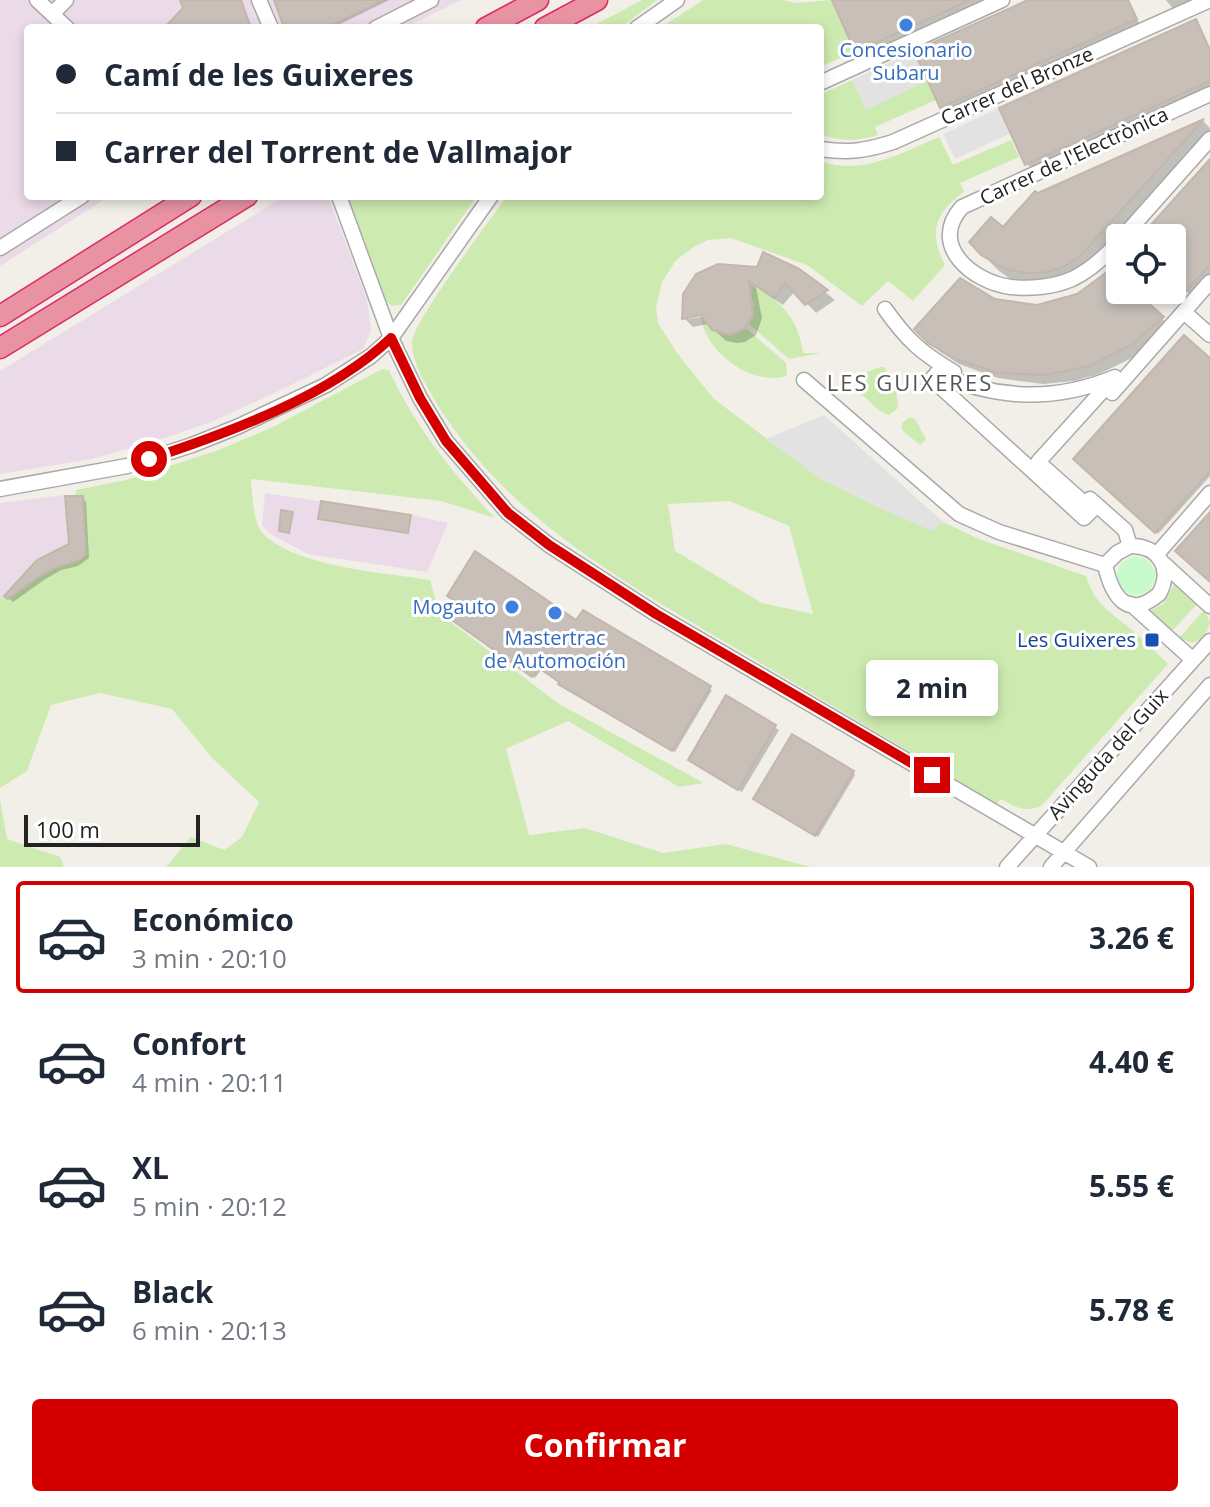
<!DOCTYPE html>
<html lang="es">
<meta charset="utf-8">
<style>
body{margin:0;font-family:"Open Sans",sans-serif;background:#f6f6f7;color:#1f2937;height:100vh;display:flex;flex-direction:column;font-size:30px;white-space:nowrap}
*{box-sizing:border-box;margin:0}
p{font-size:26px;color:#747a83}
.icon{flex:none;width:44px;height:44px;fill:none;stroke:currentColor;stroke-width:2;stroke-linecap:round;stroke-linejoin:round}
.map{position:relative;height:867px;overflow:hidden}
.side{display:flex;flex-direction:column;background:#fff;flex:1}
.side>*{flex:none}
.hud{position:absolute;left:24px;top:24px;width:800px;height:176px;border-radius:8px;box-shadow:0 4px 12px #0003;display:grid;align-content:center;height:176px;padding:0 32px;background:#fff}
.buttons{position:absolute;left:1106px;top:224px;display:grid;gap:16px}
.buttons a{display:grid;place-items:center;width:80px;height:80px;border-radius:8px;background:#fff;box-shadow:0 4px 12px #0003;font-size:40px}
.scale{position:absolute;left:24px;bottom:20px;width:176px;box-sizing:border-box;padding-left:8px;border:4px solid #222;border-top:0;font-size:22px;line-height:28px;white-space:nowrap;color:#222;-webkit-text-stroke:6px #fff;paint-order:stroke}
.end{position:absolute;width:36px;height:36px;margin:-18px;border:10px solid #d40000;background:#fff;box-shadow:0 0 0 4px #fff}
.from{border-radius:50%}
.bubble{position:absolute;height:56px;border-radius:8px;background:#fff;box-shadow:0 4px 12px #0003;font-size:26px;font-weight:700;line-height:56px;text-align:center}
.hud b{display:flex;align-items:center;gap:28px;height:76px;font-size:30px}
.hud b+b{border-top:2px solid #e0e1e3}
.hud i{width:20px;height:20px;background:#1f2937}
ul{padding:14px 0 0;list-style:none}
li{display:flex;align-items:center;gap:24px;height:112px;margin:0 16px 12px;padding:0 16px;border:4px solid transparent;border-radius:8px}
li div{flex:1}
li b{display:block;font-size:30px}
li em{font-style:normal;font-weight:700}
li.active{border-color:#d40000}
li>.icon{width:72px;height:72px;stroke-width:1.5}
.button{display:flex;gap:16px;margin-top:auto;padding:16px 32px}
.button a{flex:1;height:92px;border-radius:8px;background:#d40000;color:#fff;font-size:32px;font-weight:700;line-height:92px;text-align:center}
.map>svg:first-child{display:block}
</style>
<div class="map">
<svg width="1210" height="867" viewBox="0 0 1210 867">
<rect width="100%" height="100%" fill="#f2efe9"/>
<path fill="#ebdbe8" d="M0,0H461L405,28H28V196H110L0,266Z
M285,196H328L367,299L371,331L363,349L285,388L214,421L159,440L92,459L0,474V371Z
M265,493L411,515L448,523L427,572L308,554L272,535L262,526Z
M65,495L68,543L35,560L0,599V503Z"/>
<path fill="#cdebb0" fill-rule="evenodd" d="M642,0H657L620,28H589Z
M703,0H783L796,3L832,0L854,52L820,67V28H660Z
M852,80L866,109L927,81L936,100L875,127L878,135C858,141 840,142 820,134V95Z
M939,137L953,165L1011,140L1019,157L960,183L964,192C935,212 928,233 945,265L913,301L888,281L862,306L807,265L731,238L708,240L695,246L676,260L662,282L656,308L658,323L677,353L714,399L821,479L932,530L943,522L979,539L1086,576C1096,604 1104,607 1126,625C1141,637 1154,651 1168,664L1042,805C1026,814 1015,807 1001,799L997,804C912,753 827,703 742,652C626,583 503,517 433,397C423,380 412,362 412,342C412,323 491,219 507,196H820V161C862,176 901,153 939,137ZM729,501L789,526L813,614L762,603L675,551L668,504Z
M348,196H477L401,305L392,306L386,301Z
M744,283C777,294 799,318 803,353H821L789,359L749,324L754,305Z
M701,314C709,334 727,340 746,328L786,363L787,376C751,387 702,350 701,314Z
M880,367H884L896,388L898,408L889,415L880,411L859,392L867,372Z
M382,369L389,370C415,427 452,472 495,518L441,501L251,479C252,492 253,516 259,528C283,566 387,573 430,580L439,613L559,704L704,783L679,787L568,721L506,749L529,835L585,828L663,853L726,844L810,867H166L191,837L224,850L242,837L259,802L212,758L172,709L100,693L51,705L27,771L0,788V599L35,560L68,543L76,490L126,480L216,451L275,426Z
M910,417L915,419L926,439L920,445L902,430V423Z
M1174,584L1197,604L1171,632L1149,612L1164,603Z
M1204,610L1210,622L1205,637L1192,643L1179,638Z
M0,800L7,839L60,857L64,867H0Z"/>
<path fill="#c8facc" d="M1117 576a19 19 0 1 1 38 0a19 19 0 1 1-38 0Z"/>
<path fill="#e2e2e2" d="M914,51L927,81L866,110L852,80Z
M999,108L1011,133L955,159L943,134Z
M824,415L943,522L932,531L875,506L821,479L766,439Z"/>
<path fill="#0003" fill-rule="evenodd" d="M276,0H389L332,28H287Z
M834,0H987L862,56L857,50Z
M1033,0H1129L1139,23L946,111L942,107Z
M1166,0H1197L1174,10Z
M1195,21L1210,48V88L1031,168L1026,163Z
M1203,121L1210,128V149L1095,275L1079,285L1061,290L1015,282L999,271L980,252L1037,196Z
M1210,162V283L1195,299L1172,278V238H1142Z
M797,270L835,300L816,313L795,291L783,305L756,287L762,318L756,335L745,342L737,343L726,341L708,324L693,327L684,318L690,284ZM689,315H711L689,319Z
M1120,280V290H1131L1171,327L1140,354L1099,374L1074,381L1043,384L998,378L959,364L939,351L917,329L995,301L1037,307L1078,296Z
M1210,361V476L1158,534L1075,459Z
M82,498L86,502L89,558L78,566L61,570L44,580L13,602L7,596L71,545Z
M454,620L577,623L712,690L675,752L562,685L542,669L535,678Z
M727,698L779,730L742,792L694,764Z
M853,772L855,775L818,837L758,801Z"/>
<path fill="#c7bfb8" stroke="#c4b6ab" stroke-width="2" d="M180,0H241L251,28H164L183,8Z
M274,0H383L326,28H284Z
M832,0H970L855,52Z
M1028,0H1128L1137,19L940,108L914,51Z
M1196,19L1210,50V81L1025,165L999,108Z
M1204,119L1090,245L1078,258L1061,268L1042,273H1025L1006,269L981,255L969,242L991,217L1003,227L1035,191L1038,193Z
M1210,159V265L1185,292L1172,280V238H1139Z
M763,252L798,268L828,290L805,305L785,283L774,298L749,281L753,316L744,329L730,335L712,330L701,315L682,319L683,294L696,274L718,264L757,267Z
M1111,269L1120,278V290H1134L1164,317L1131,345L1090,366L1045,375L998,373L954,358L928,343L914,329L960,278L995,299L1037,305L1077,294Z
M1184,335L1210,358V471L1155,533L1073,459Z
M65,496H83L86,554L78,561L57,567L40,576L8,599L4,596L37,560L69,544Z
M321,501L411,515L408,533L318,519Z
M281,510L293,512L289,533L279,531Z
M1210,512V582L1175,551Z
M475,551L576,620L583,610L711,686L672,751L558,684L559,682L539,668L532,677L449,618L454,611L450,608L455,601L447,596Z
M726,695L776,725L738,790L688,760Z
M792,734L854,771L815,836L753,799Z"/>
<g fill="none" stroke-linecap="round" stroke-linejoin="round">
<g stroke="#a9a9a9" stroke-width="17">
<path id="minor" d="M37,0L67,28
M259,0L271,28
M52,14L66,0
M376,28L431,0
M637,28L677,0
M820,83L1002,0
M820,149C849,153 865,151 893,142L1210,0
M339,196L391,338L420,398L446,441L508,513L549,545L656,614L1089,867
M1122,238L1210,139
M1120,240C1106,256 1091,270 1072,279C1054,287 1030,289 1011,287C972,282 928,245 962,207L1210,94
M0,248L82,196
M885,309C907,340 921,353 954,372
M1184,312L1210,335
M937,373C996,400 1055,402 1115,377L1038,462L1092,510L1084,518L932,379Z
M804,380L959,514L999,532L1105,565
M1112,393L1210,282
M0,489L127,466L192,445L237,427L326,385L371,356L391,338L491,196
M1090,499L1125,530L1130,546
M1130,546C1159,545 1173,569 1159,594C1127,621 1112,596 1105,565L1117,553Z
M1157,554L1210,493
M1164,564L1210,606
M1131,604L1193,660
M1007,867L1210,641
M1051,867L1210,685"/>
</g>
<g stroke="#dc2a67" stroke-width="23">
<path id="highway" d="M486,28L538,0
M545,28L597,0
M0,316L191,196
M0,348L247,196"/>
</g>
<use href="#minor" stroke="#fff" stroke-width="14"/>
<use href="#highway" stroke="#e892a2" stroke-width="20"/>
</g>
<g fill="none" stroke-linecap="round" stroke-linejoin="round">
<path stroke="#d40000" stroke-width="10" d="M149,459C228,433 330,396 391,338L420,398L446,441L508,513L549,545L656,614L932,775"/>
</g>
<g fill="#3f7fe0" stroke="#fff" stroke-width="3">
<circle cx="906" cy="25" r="8"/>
<circle cx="512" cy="607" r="8"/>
<circle cx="555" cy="613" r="8"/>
</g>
<rect fill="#1a4fb4" stroke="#fff" stroke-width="3" x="1144" y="632" width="16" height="16" rx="4"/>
<g text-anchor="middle" stroke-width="6" stroke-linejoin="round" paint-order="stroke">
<g font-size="20" fill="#366cbe" stroke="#fff">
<text x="906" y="57">Concesionario<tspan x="906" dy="23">Subaru</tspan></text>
<text x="496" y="614" text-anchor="end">Mogauto</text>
<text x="555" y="645">Mastertrac<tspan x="555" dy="23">de Automoción</tspan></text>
</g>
<g font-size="20" fill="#222" stroke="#fff">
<text transform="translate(1017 86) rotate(-24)" y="7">Carrer del Bronze</text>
<text transform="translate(1074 156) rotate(-25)" y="7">Carrer de l'Electrònica</text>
<text transform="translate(1108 754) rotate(-48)" y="7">Avinguda del Guix</text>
</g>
<g font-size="20" fill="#164399" stroke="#fff" text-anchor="end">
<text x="1136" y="647">Les Guixeres</text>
</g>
<g font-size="22" letter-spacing="2" fill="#555" stroke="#fff">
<text x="910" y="391">LES GUIXERES</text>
</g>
</g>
</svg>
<div class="buttons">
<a><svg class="icon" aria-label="locate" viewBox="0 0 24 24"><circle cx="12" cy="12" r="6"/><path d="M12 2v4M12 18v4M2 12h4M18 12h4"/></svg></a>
</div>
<div class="scale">100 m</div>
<i class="end from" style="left:149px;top:459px"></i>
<i class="end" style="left:932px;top:775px"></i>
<div class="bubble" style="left:866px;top:660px;width:132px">2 min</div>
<div class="hud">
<b><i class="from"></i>Camí de les Guixeres</b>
<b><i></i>Carrer del Torrent de Vallmajor</b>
</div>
</div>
<section class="side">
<ul>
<li class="active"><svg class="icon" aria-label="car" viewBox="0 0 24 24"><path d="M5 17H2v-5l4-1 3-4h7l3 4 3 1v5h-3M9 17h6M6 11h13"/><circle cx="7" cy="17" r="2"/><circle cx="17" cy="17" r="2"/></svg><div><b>Económico</b><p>3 min · 20:10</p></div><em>3.26 €</em></li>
<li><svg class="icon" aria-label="car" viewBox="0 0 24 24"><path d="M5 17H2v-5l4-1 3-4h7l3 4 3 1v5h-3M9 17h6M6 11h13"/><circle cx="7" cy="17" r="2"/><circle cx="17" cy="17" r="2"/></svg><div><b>Confort</b><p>4 min · 20:11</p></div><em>4.40 €</em></li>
<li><svg class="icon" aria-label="car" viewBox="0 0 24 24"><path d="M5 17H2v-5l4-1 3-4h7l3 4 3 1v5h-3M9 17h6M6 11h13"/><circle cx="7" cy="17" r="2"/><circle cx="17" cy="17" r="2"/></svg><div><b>XL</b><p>5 min · 20:12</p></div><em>5.55 €</em></li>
<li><svg class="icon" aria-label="car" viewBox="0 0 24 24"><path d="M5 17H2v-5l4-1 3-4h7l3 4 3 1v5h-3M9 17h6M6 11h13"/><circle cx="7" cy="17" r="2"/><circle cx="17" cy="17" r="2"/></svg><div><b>Black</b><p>6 min · 20:13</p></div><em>5.78 €</em></li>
</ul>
<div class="button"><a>Confirmar</a></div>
</section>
